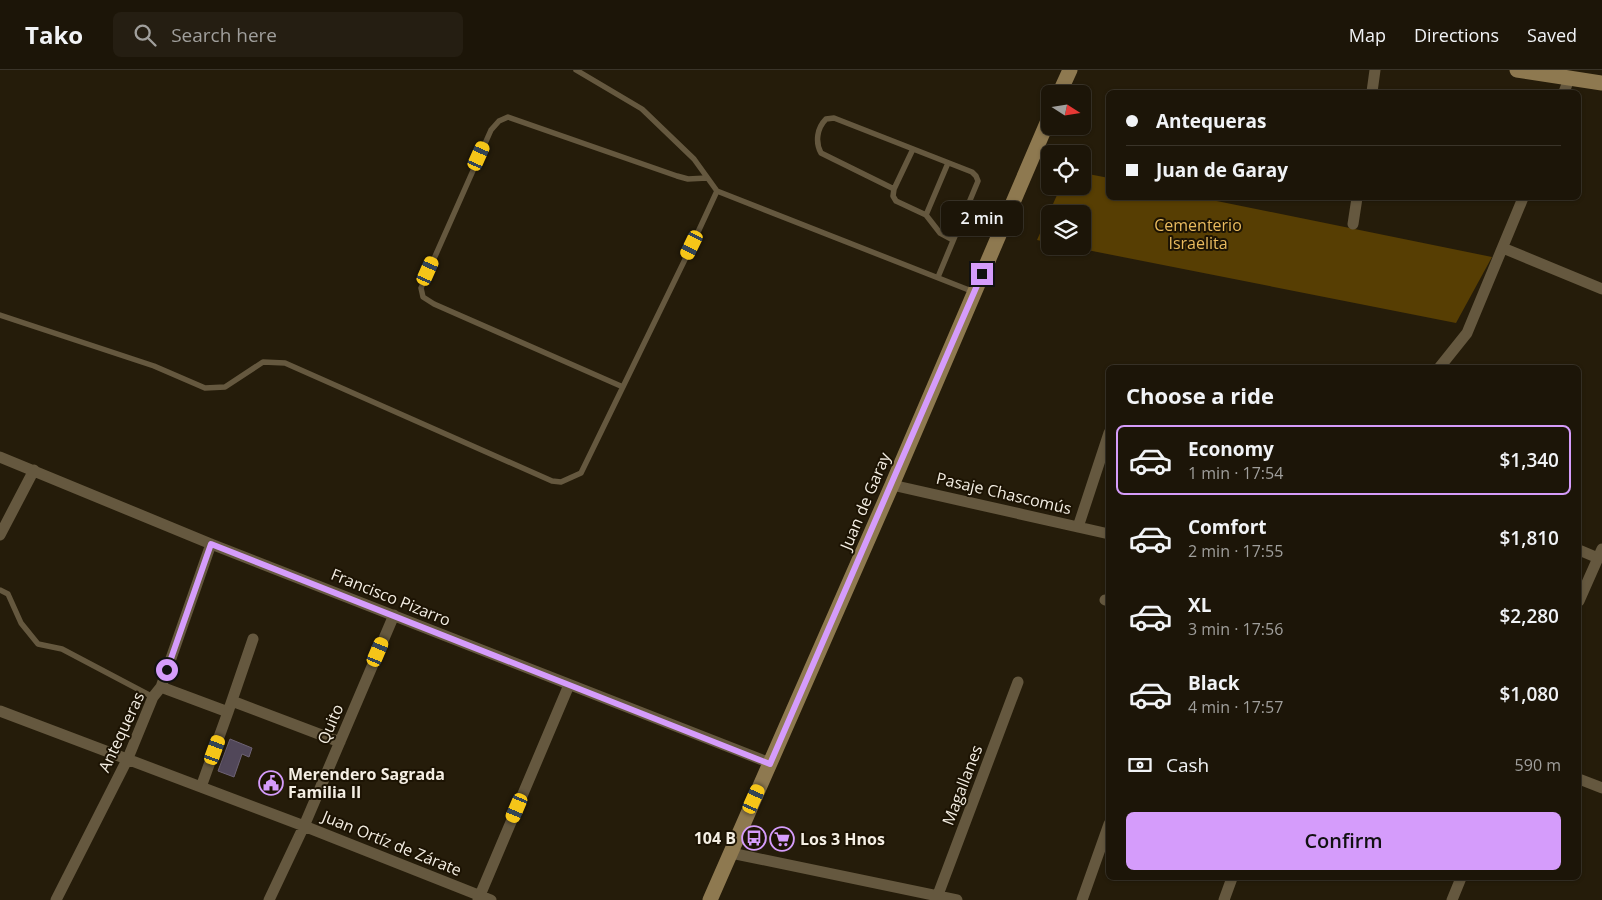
<!DOCTYPE html>
<meta charset="utf-8">
<style>
body{margin:0;font-family:"Open Sans",sans-serif;background:#251e12;color:#f1f3f6;height:100vh;display:flex;flex-direction:column;font-size:19px;white-space:nowrap}
*{box-sizing:border-box;margin:0}
p{font-size:16px;color:#a09f9c}
.icon{flex:none;width:28px;height:28px;fill:none;stroke:currentColor;stroke-width:2;stroke-linecap:round;stroke-linejoin:round}
.map{position:relative;flex:1;overflow:hidden}
.sheet{position:absolute;left:1106px;top:295px;width:475px;height:515px;display:flex;flex-direction:column;background:#1c1508;border-radius:8px;box-shadow:0 1px 4px #0004,0 0 0 1px #3a3429}
.sheet>*{flex:none}
.banner{position:absolute;left:1106px;top:20px;width:475px;height:110px;border-radius:8px;box-shadow:0 1px 4px #0004,0 0 0 1px #3a3429;display:grid;align-content:center;height:110px;padding:0 20px;background:#1c1508}
.needle{width:32px;rotate:102deg}
.controls{position:absolute;left:1041px;top:15px;display:grid;gap:10px}
.controls a{display:grid;place-items:center;width:50px;height:50px;border-radius:8px;background:#1c1508;box-shadow:0 1px 4px #0004,0 0 0 1px #3a3429;font-size:25px}
.end{position:absolute;width:22px;height:22px;margin:-11px;border:6px solid #d59cfb;background:#111;box-shadow:0 0 0 2px #111}
.from{border-radius:50%}
.bubble{position:absolute;height:35px;border-radius:8px;background:#1c1508;box-shadow:0 1px 4px #0004,0 0 0 1px #3a3429;font-size:16px;font-weight:600;line-height:35px;text-align:center}
.car{position:absolute;width:15px;height:30px;margin:-15px -8px;border-radius:6px;box-shadow:0 0 4px 1px #0007;background:linear-gradient(#f5c518 24%,#345 0 40%,#f5c518 0 76%,#345 0 86%,#f5c518 0)}
.banner b{display:flex;align-items:center;gap:18px;height:48px;font-size:19px}
.banner b+b{border-top:1px solid #3a3429}
.banner i{width:12px;height:12px;background:#f1f3f6}
ul{padding:0;list-style:none}
li{display:flex;align-items:center;gap:15px;height:70px;margin:0 10px 8px;padding:0 10px;border:2px solid transparent;border-radius:8px}
li div{flex:1}
li b{display:block;font-size:19px}
li em{font-style:normal;font-weight:600}
li.active{border-color:#d59cfb}
li>.icon{width:45px;height:45px;stroke-width:1.5}
h2{padding:0 20px;font-size:22px;line-height:60px}
.pay{display:flex;align-items:center;gap:12px;height:55px;padding:0 20px;font-size:19px}
.pay p{margin-inline-start:auto}
.primary-button{display:flex;gap:10px;margin-top:auto;padding:10px 20px}
.primary-button a{flex:1;height:58px;border-radius:8px;background:#d59cfb;color:#111;font-size:20px;font-weight:600;line-height:58px;text-align:center}
header{display:flex;align-items:center;gap:30px;box-sizing:border-box;height:70px;padding:0 25px;background:#1c1508;border-bottom:1px solid #3a3429}
header strong{font-size:24px}
nav{display:flex;gap:28px;margin-inline-start:auto;font-size:18px}
.search{width:350px;height:45px;background:#251e12;display:flex;align-items:center;gap:12px;box-sizing:border-box;padding:0 18px;border-radius:8px;color:#a09f9c;font-size:19px}
.map>svg:first-child{display:block}
</style>
<header>
<strong>Tako</strong>
<div class="search"><svg class="icon" aria-label="search" viewBox="0 0 24 24"><circle cx="10" cy="10" r="6"/><path d="M15 15l6 6"/></svg>Search here</div>
<nav><a>Map</a><a>Directions</a><a>Saved</a></nav>
</header>
<div class="map">
<svg width="1602" height="830" viewBox="0 0 1602 830">
<rect width="100%" height="100%" fill="#251c0a"/>
<path fill="#573e03" d="M1083,103L1109,108V128H1202L1492,187L1456,253L1067,176H1082V144H1050V173L1037,170L1061,116H1082Z"/>
<path fill="#514759" stroke="#6d6275" d="M230,669L252,678L249,687L242,684L234,707L218,701Z"/>
<g fill="none" stroke-linecap="round" stroke-linejoin="round">
<path stroke="#65583f" stroke-width="5.5" d="M576,0L642,39L694,89L717,121
M913,79L894,119L893,126L896,131L926,145L940,163L953,170
M894,119L821,83C815,72 817,58 826,49L834,48L972,102L976,106L978,111L938,207
M926,145L948,93
M0,245L154,296L205,318L225,317L263,292L285,293L552,411L561,412L581,403L692,175L717,121L974,222
M623,317L434,234L423,227L421,218L491,60L499,51L508,47L677,106L688,109L707,108
M0,520L8,524L21,553L38,574L62,579L153,627"/>
<path stroke="#65583f" stroke-width="11" d="M1372,22L1375,0
M1564,22L1569,9
M1353,154L1357,128
M1503,178L1602,219
M1439,298L1467,263L1523,128
M0,387L211,474L770,693
M892,415L1109,464
M1078,457L1109,363
M0,465L34,400
M1579,480L1598,488
M1105,530L1109,531
M1579,531L1602,479
M161,617L228,642
M232,631L340,672
M0,641L304,756L491,830
M1579,709L1602,718
M201,717L228,642L253,569
M731,783L957,830
M56,830L128,688L153,627L161,617L211,474
M269,830L304,756L394,545
M478,830L569,615
M936,830L1018,612
M1082,830L1109,754
M1224,830L1232,808
M1452,830L1461,808"/>
<path stroke="#8e7950" stroke-width="15" d="M1517,0L1602,13
M1059,24L1070,0
M710,830L892,415L1050,46"/>
</g>
<g fill="none" stroke-linecap="round" stroke-linejoin="round">
<path stroke="#d59cfb" stroke-width="6" d="M167,600L211,474L770,694L982,204"/>
</g>
<defs>
<g id="civic-ring" transform="scale(1.25)"><circle r="9.5" fill="#1c1303" stroke="#d59cfb" stroke-width="1.5"/><path d="M-.6-6.5H3V-4.5H.6V-3L4-1V1h2V6H-6V1h2V-1L-.6-3ZM-1.2 2.5V6h2.4V2.5Z" fill="#d59cfb"/></g>
<g id="bus-ring" transform="scale(1.25)"><circle r="9.5" fill="#1c1303" stroke="#d59cfb" stroke-width="1.5"/><path d="M-5-6H5V4H4V6H2V4H-2V6H-4V4H-5ZM-3.5-4V0h7V-4ZM-3.5 1.2v1.5H-2V1.2ZM2 1.2v1.5H3.5V1.2Z" fill="#d59cfb"/></g>
<g id="supermarket-ring" transform="scale(1.25)"><circle r="9.5" fill="#1c1303" stroke="#d59cfb" stroke-width="1.5"/><path d="M-6-5.5h2.5l.6 2H6L4.5 2H-2.5L-4.4-4H-6ZM-1.5 3.2a1.3 1.3 0 1 0 .1 0ZM3 3.2a1.3 1.3 0 1 0 .1 0Z" fill="#d59cfb"/></g>
</defs>
<g fill-rule="evenodd">
<use href="#civic-ring" x="271" y="713"/>
<use href="#bus-ring" x="754" y="768"/>
<use href="#supermarket-ring" x="782" y="769"/>
</g>
<g text-anchor="middle" stroke-width="4" stroke-linejoin="round" paint-order="stroke">
<g font-size="16" fill="#e9ba5e" stroke="#1c1303">
<text x="1198" y="161">Cementerio<tspan x="1198" dy="18">Israelita</tspan></text>
</g>
<g font-size="16" fill="#f4eee3" stroke="#1c1303">
<text transform="translate(1004 423) rotate(13)" y="6">Pasaje Chascomús</text>
<text transform="translate(865 431) rotate(-67)" y="6">Juan de Garay</text>
<text transform="translate(391 527) rotate(22)" y="6">Francisco Pizarro</text>
<text transform="translate(330 654) rotate(-67)" y="6">Quito</text>
<text transform="translate(121 662) rotate(-65)" y="6">Antequeras</text>
<text transform="translate(962 715) rotate(-69)" y="6">Magallanes</text>
<text transform="translate(392 773) rotate(22)" y="6">Juan Ortíz de Zárate</text>
</g>
<g font-size="16" font-weight="bold" fill="#f4eee3" stroke="#1c1303" text-anchor="start">
<text x="288" y="710">Merendero Sagrada<tspan x="288" dy="18">Familia II</tspan></text>
<text x="736" y="774" text-anchor="end">104 B</text>
<text x="800" y="775">Los 3 Hnos</text>
</g>
</g>
</svg>
<div class="controls">
<a><svg class="needle" viewBox="-14 -14 28 28"><path d="M0-13l5 13h-10z" fill="#e53935"/><path d="M0 13l5-13h-10z" fill="#a09f9c"/></svg></a>
<a><svg class="icon" aria-label="locate" viewBox="0 0 24 24"><circle cx="12" cy="12" r="6"/><path d="M12 2v4M12 18v4M2 12h4M18 12h4"/></svg></a>
<a><svg class="icon" aria-label="layers" viewBox="0 0 24 24"><path d="M12 4l9 5-9 5-9-5zM3 14l9 5 9-5"/></svg></a>
</div>
<i class="end from" style="left:167px;top:600px"></i>
<i class="end" style="left:982px;top:204px"></i>
<div class="bubble" style="left:941px;top:131px;width:82px">2 min</div>
<i class="car" style="left:479px;top:86px;rotate:24deg"></i>
<i class="car" style="left:692px;top:175px;rotate:206deg"></i>
<i class="car" style="left:428px;top:201px;rotate:24deg"></i>
<i class="car" style="left:378px;top:582px;rotate:23deg"></i>
<i class="car" style="left:215px;top:680px;rotate:20deg"></i>
<i class="car" style="left:754px;top:729px;rotate:24deg"></i>
<i class="car" style="left:517px;top:738px;rotate:203deg"></i>
<div class="banner">
<b><i class="from"></i>Antequeras</b>
<b><i></i>Juan de Garay</b>
</div>
<section class="sheet">
<h2>Choose a ride</h2>
<ul>
<li class="active"><svg class="icon" aria-label="car" viewBox="0 0 24 24"><path d="M5 17H2v-5l4-1 3-4h7l3 4 3 1v5h-3M9 17h6M6 11h13"/><circle cx="7" cy="17" r="2"/><circle cx="17" cy="17" r="2"/></svg><div><b>Economy</b><p>1 min · 17:54</p></div><em>$1,340</em></li>
<li><svg class="icon" aria-label="car" viewBox="0 0 24 24"><path d="M5 17H2v-5l4-1 3-4h7l3 4 3 1v5h-3M9 17h6M6 11h13"/><circle cx="7" cy="17" r="2"/><circle cx="17" cy="17" r="2"/></svg><div><b>Comfort</b><p>2 min · 17:55</p></div><em>$1,810</em></li>
<li><svg class="icon" aria-label="car" viewBox="0 0 24 24"><path d="M5 17H2v-5l4-1 3-4h7l3 4 3 1v5h-3M9 17h6M6 11h13"/><circle cx="7" cy="17" r="2"/><circle cx="17" cy="17" r="2"/></svg><div><b>XL</b><p>3 min · 17:56</p></div><em>$2,280</em></li>
<li><svg class="icon" aria-label="car" viewBox="0 0 24 24"><path d="M5 17H2v-5l4-1 3-4h7l3 4 3 1v5h-3M9 17h6M6 11h13"/><circle cx="7" cy="17" r="2"/><circle cx="17" cy="17" r="2"/></svg><div><b>Black</b><p>4 min · 17:57</p></div><em>$1,080</em></li>
</ul>
<div class="pay"><svg class="icon" aria-label="cash" viewBox="0 0 24 24"><path d="M3 7h18v10H3z"/><circle cx="12" cy="12" r="2"/></svg>Cash<p>590 m</p></div>
<div class="primary-button"><a>Confirm</a></div>
</section>
</div>
